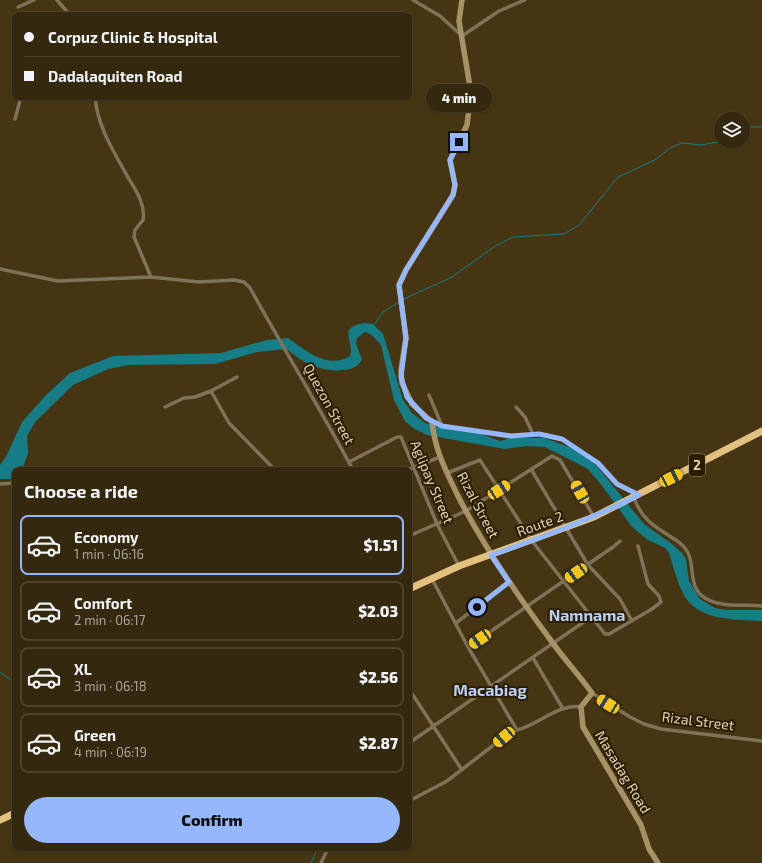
<!DOCTYPE html>
<meta charset="utf-8">
<style>
body{margin:0;font-family:"Exo 2",sans-serif;background:#3f341c;color:#f1f3f6;height:100vh;display:flex;flex-direction:column;font-size:15px;white-space:nowrap}
*{box-sizing:border-box;margin:0}
p{font-size:13px;color:#a9a69e}
.icon{flex:none;width:22px;height:22px;fill:none;stroke:currentColor;stroke-width:2;stroke-linecap:round;stroke-linejoin:round}
.map{position:relative;flex:1;overflow:hidden}
.panel{position:absolute;left:12px;top:467px;width:400px;height:384px;display:flex;flex-direction:column;background:#34280e;border-radius:8px;box-shadow:0 1px 3px #0004,0 0 0 1px #4e442e}
.panel>*{flex:none}
.hud{position:absolute;left:12px;top:12px;width:400px;height:88px;border-radius:8px;box-shadow:0 1px 3px #0004,0 0 0 1px #4e442e;display:grid;align-content:center;height:88px;padding:0 12px;background:#34280e}
.controls{position:absolute;left:714px;top:112px;display:grid;gap:8px}
.controls a{display:grid;place-items:center;width:36px;height:36px;border-radius:50%;background:#34280e;box-shadow:0 1px 3px #0004,0 0 0 1px #4e442e;font-size:20px}
.end{position:absolute;width:18px;height:18px;margin:-9px;border:5px solid #94b7fd;background:#111;box-shadow:0 0 0 2px #111}
.from{border-radius:50%}
.bubble{position:absolute;height:28px;border-radius:14px;background:#34280e;box-shadow:0 1px 3px #0004,0 0 0 1px #4e442e;font-size:13px;font-weight:800;line-height:28px;text-align:center}
.car{position:absolute;width:12px;height:24px;margin:-12px -6px;border-radius:5px;box-shadow:0 0 3px 1px #0007;background:linear-gradient(#f5c518 24%,#345 0 40%,#f5c518 0 76%,#345 0 86%,#f5c518 0)}
.hud b{display:flex;align-items:center;gap:14px;height:38px;font-size:15px}
.hud b+b{border-top:1px solid #4e442e}
.hud i{width:10px;height:10px;background:#f1f3f6}
ul{padding:0;list-style:none}
li{display:flex;align-items:center;gap:12px;height:60px;margin:0 8px 6px;padding:0 4px;border:2px solid #4e442e;border-radius:8px}
li div{flex:1}
li b{display:block;font-size:15px}
li em{font-style:normal;font-weight:800}
li.current{border-color:#94b7fd}
li>.icon{width:36px;height:36px;stroke-width:1.5}
h2{padding:0 12px;font-size:18px;line-height:48px}
.primary-button{display:flex;gap:8px;margin-top:auto;padding:8px 12px}
.primary-button a{flex:1;height:46px;border-radius:24px;background:#94b7fd;color:#111;font-size:16px;font-weight:800;line-height:46px;text-align:center}
.map>svg:first-child{display:block}
</style>
<div class="map">
<svg width="762" height="863" viewBox="0 0 762 863">
<rect width="100%" height="100%" fill="#453512"/>
<path fill="#157d86" d="M364,323L373,324L383,334L403,400L412,413L425,423L438,427L475,432L500,441L511,438H544L572,448L596,465L644,524L672,544L682,553L686,559L689,581L700,599L715,608L726,610H762V621C735,619 695,622 682,591C676,579 673,565 669,553L665,548L648,540L632,527L603,487L588,469L545,447L527,446L504,449L427,435L413,428L405,421L394,400L381,345L372,335L365,332L357,338L356,344L362,359C358,367 352,369 344,370C328,372 312,367 298,358C294,355 290,351 286,349L257,352L215,364L128,365L108,369L73,385L35,422L27,436L28,453L22,470H15V479H0V465L6,457L22,422L46,395L70,373L113,356L221,353L267,340L288,338C305,350 328,370 350,356C355,341 336,328 364,323Z"/>
<g fill="none" stroke-linecap="round" stroke-linejoin="round">
<path stroke="#157d86" stroke-width="1" d="M743,130L747,127H762
M404,299L452,277L494,247L513,237L564,234L579,225L618,177L655,160L670,148L682,143L701,145L723,141
M374,325L383,312L399,302
M0,672L14,682L15,688
M311,863L318,848"/>
<path stroke="#7f7258" stroke-width="3.5" d="M57,0L70,15
M413,0L440,16L462,36L499,11L525,0
M18,7L34,0
M95,97C97,124 112,149 125,172C133,187 146,202 143,220L135,230L134,237L151,277
M15,119L21,97
M0,269L58,281L151,277L199,282L234,280L244,282L250,288C284,349 320,409 353,470
M211,391L229,423L275,470
M429,395L442,426
M165,407L184,398L195,397L211,391L237,377
M516,407L525,417L533,434
M432,422L442,426L511,436L539,434L562,439L598,463L617,484L638,495
M349,462L397,437H401L437,524L459,566
M531,469L588,565L620,599L632,621
M407,470L440,457
M447,473L480,460L532,541L605,634H609L652,609L661,602L659,596L648,584L638,546
M0,484L15,483
M634,498C642,519 652,525 671,537C676,540 681,543 685,548C697,563 686,586 705,598C721,608 744,604 762,606
M409,536L466,511L552,456L560,460L594,517
M409,579L413,587
M432,579L468,647L517,730C538,725 559,703 581,707
M456,623L509,582
M468,647L613,547L620,541
M533,658L563,709
M409,689L462,770
M592,693L630,717L644,724L661,729L762,741
M409,743L591,617
M411,800L447,781L504,737L517,730
M321,863L328,848"/>
<path stroke="#a79268" stroke-width="5.5" d="M462,0L459,21L471,93L467,125L450,160L455,185L453,195L406,270L399,285L406,338L401,370L402,383L412,404L432,422C435,450 445,469 457,494C483,546 517,595 552,642C565,660 579,675 592,693L581,707L583,727L641,825L649,849L658,863"/>
<path stroke="#e2c07f" stroke-width="7" d="M409,589L459,566L594,517L762,431
M0,820L15,813"/>
</g>
<g fill="none" stroke-linecap="round" stroke-linejoin="round">
<path stroke="#94b7fd" stroke-width="5" d="M459,142L450,160L455,185L453,195L406,270L399,285L406,338L401,377L407,397L426,418L442,426L511,436L539,434L562,439L598,463L617,484L639,495C591,519 542,538 491,555L509,582L477,607"/>
</g>
<g text-anchor="middle" stroke-width="4" stroke-linejoin="round" paint-order="stroke">
<rect fill="#291d02" stroke="#ac9c7e" stroke-width="1" x="689" y="454" width="16" height="22" rx="3"/>
<g font-size="13" font-weight="bold" fill="#e4d3b3">
<text x="697" y="470">2</text>
</g>
<g font-size="14" fill="#e4d3b3" stroke="#291d02">
<text transform="translate(329 404) rotate(61)" y="5">Quezon Street</text>
<text transform="translate(432 482) rotate(67)" y="5">Aglipay Street</text>
<text transform="translate(478 505) rotate(62)" y="5">Rizal Street</text>
<text transform="translate(540 524) rotate(-20)" y="5">Route 2</text>
<text transform="translate(698 721) rotate(7)" y="5">Rizal Street</text>
<text transform="translate(623 772) rotate(59)" y="5">Masadag Road</text>
</g>
<g font-size="16" font-weight="bold" fill="#bcd1f9" stroke="#291d02">
<text x="587" y="621">Namnama</text>
<text x="490" y="696">Macabiag</text>
</g>
</g>
</svg>
<div class="controls">
<a><svg class="icon" aria-label="layers" viewBox="0 0 24 24"><path d="M12 4l9 5-9 5-9-5zM3 14l9 5 9-5"/></svg></a>
</div>
<i class="end from" style="left:477px;top:607px"></i>
<i class="end" style="left:459px;top:142px"></i>
<div class="bubble" style="left:426px;top:84px;width:66px">4 min</div>
<i class="car" style="left:671px;top:478px;rotate:63deg"></i>
<i class="car" style="left:499px;top:490px;rotate:57deg"></i>
<i class="car" style="left:580px;top:492px;rotate:330deg"></i>
<i class="car" style="left:576px;top:573px;rotate:236deg"></i>
<i class="car" style="left:480px;top:639px;rotate:235deg"></i>
<i class="car" style="left:608px;top:704px;rotate:302deg"></i>
<i class="car" style="left:504px;top:737px;rotate:230deg"></i>
<div class="hud">
<b><i class="from"></i>Corpuz Clinic &amp; Hospital</b>
<b><i></i>Dadalaquiten Road</b>
</div>
<section class="panel">
<h2>Choose a ride</h2>
<ul>
<li class="current"><svg class="icon" aria-label="car" viewBox="0 0 24 24"><path d="M5 17H2v-5l4-1 3-4h7l3 4 3 1v5h-3M9 17h6M6 11h13"/><circle cx="7" cy="17" r="2"/><circle cx="17" cy="17" r="2"/></svg><div><b>Economy</b><p>1 min · 06:16</p></div><em>$1.51</em></li>
<li><svg class="icon" aria-label="car" viewBox="0 0 24 24"><path d="M5 17H2v-5l4-1 3-4h7l3 4 3 1v5h-3M9 17h6M6 11h13"/><circle cx="7" cy="17" r="2"/><circle cx="17" cy="17" r="2"/></svg><div><b>Comfort</b><p>2 min · 06:17</p></div><em>$2.03</em></li>
<li><svg class="icon" aria-label="car" viewBox="0 0 24 24"><path d="M5 17H2v-5l4-1 3-4h7l3 4 3 1v5h-3M9 17h6M6 11h13"/><circle cx="7" cy="17" r="2"/><circle cx="17" cy="17" r="2"/></svg><div><b>XL</b><p>3 min · 06:18</p></div><em>$2.56</em></li>
<li><svg class="icon" aria-label="car" viewBox="0 0 24 24"><path d="M5 17H2v-5l4-1 3-4h7l3 4 3 1v5h-3M9 17h6M6 11h13"/><circle cx="7" cy="17" r="2"/><circle cx="17" cy="17" r="2"/></svg><div><b>Green</b><p>4 min · 06:19</p></div><em>$2.87</em></li>
</ul>
<div class="primary-button"><a>Confirm</a></div>
</section>
</div>
